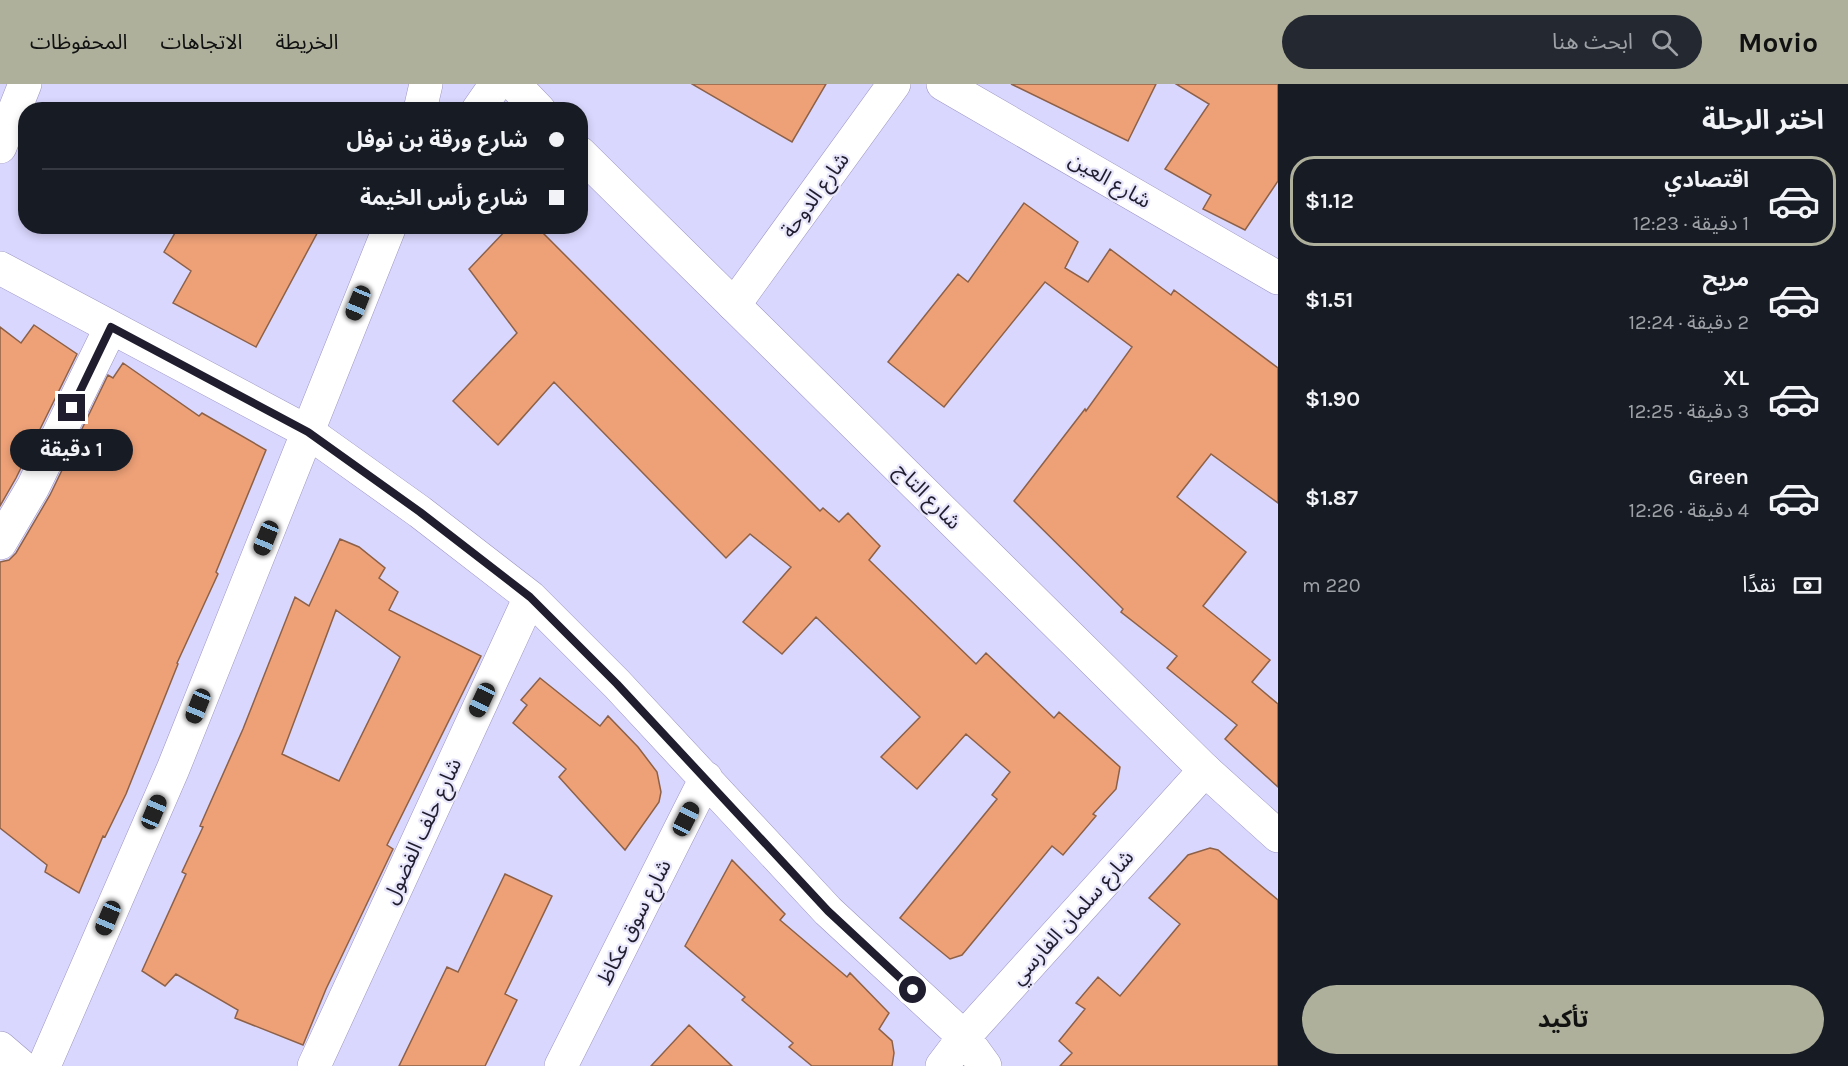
<!DOCTYPE html>
<html lang="ar">
<meta charset="utf-8">
<style>
body{margin:0;font-family:Karla,"Noto Sans Arabic",sans-serif;background:#242831;color:#f1f3f6;direction:rtl;height:100vh;display:flex;flex-direction:column;font-size:22px;white-space:nowrap}
*{box-sizing:border-box;margin:0}
p{font-size:20px;color:#9ea1a6}
.icon{flex:none;width:33px;height:33px;fill:none;stroke:currentColor;stroke-width:2;stroke-linecap:round;stroke-linejoin:round}
.map{position:relative;flex:1;overflow:hidden;direction:ltr}
.details{display:flex;flex-direction:column;background:#171b24;width:570px}
.details>*{flex:none}
.guide{position:absolute;left:18px;top:18px;width:570px;height:132px;border-radius:24px;box-shadow:0 3px 9px #0003;direction:rtl;display:grid;align-content:center;height:132px;padding:0 24px;background:#171b24}
.end{position:absolute;width:27px;height:27px;margin:-14px;border:8px solid #201d2f;background:#fff;box-shadow:0 0 0 3px #fff}
.from{border-radius:50%}
.bubble{position:absolute;height:42px;border-radius:21px;background:#171b24;box-shadow:0 3px 9px #0003;font-size:20px;font-weight:700;line-height:42px;text-align:center;direction:rtl}
.car{position:absolute;width:18px;height:36px;margin:-18px -9px;border-radius:8px;box-shadow:0 0 4px 2px #0007;background:linear-gradient(#222 24%,#8ab4d8 0 40%,#222 0 76%,#8ab4d8 0 86%,#222 0)}
.guide b{display:flex;align-items:center;gap:21px;height:57px;font-size:22px}
.guide b+b{border-top:2px solid #363941}
.guide i{width:15px;height:15px;background:#f1f3f6}
ul{padding:0;list-style:none}
li{display:flex;align-items:center;gap:18px;height:90px;margin:0 12px 9px;padding:0 12px;border:3px solid transparent;border-radius:24px}
li div{flex:1}
li b{display:block;font-size:22px}
li em{font-style:normal;font-weight:700}
li.current{border-color:#aeb09b}
li>.icon{width:54px;height:54px;stroke-width:1.5}
h2{padding:0 24px;font-size:27px;line-height:72px}
.pay{display:flex;align-items:center;gap:15px;height:66px;padding:0 24px;font-size:22px}
.pay p{margin-inline-start:auto}
.action{display:flex;gap:12px;margin-top:auto;padding:12px 24px}
.action a{flex:1;height:69px;border-radius:36px;background:#aeb09b;color:#111;font-size:24px;font-weight:700;line-height:69px;text-align:center}
header{display:flex;align-items:center;gap:36px;box-sizing:border-box;height:84px;padding:0 30px;background:#aeb09b;color:#111}
header strong{font-size:28px}
nav{display:flex;gap:33px;margin-inline-start:auto;font-size:21px}
.search{width:420px;height:54px;background:#242831;display:flex;align-items:center;gap:15px;box-sizing:border-box;padding:0 21px;border-radius:33px;color:#9ea1a6;font-size:22px}
main{display:flex;flex:1;min-height:0}
.map>svg:first-child{display:block}
</style>
<header>
<strong>Movio</strong>
<div class="search"><svg class="icon" aria-label="search" viewBox="0 0 24 24"><circle cx="10" cy="10" r="6"/><path d="M15 15l6 6"/></svg>ابحث هنا</div>
<nav><a>الخريطة</a><a>الاتجاهات</a><a>المحفوظات</a></nav>
</header>
<main>
<section class="details">
<h2>اختر الرحلة</h2>
<ul>
<li class="current"><svg class="icon" aria-label="car" viewBox="0 0 24 24"><path d="M5 17H2v-5l4-1 3-4h7l3 4 3 1v5h-3M9 17h6M6 11h13"/><circle cx="7" cy="17" r="2"/><circle cx="17" cy="17" r="2"/></svg><div><b>اقتصادي</b><p>1 دقيقة · 12:23</p></div><em>$1.12</em></li>
<li><svg class="icon" aria-label="car" viewBox="0 0 24 24"><path d="M5 17H2v-5l4-1 3-4h7l3 4 3 1v5h-3M9 17h6M6 11h13"/><circle cx="7" cy="17" r="2"/><circle cx="17" cy="17" r="2"/></svg><div><b>مريح</b><p>2 دقيقة · 12:24</p></div><em>$1.51</em></li>
<li><svg class="icon" aria-label="car" viewBox="0 0 24 24"><path d="M5 17H2v-5l4-1 3-4h7l3 4 3 1v5h-3M9 17h6M6 11h13"/><circle cx="7" cy="17" r="2"/><circle cx="17" cy="17" r="2"/></svg><div><b>XL</b><p>3 دقيقة · 12:25</p></div><em>$1.90</em></li>
<li><svg class="icon" aria-label="car" viewBox="0 0 24 24"><path d="M5 17H2v-5l4-1 3-4h7l3 4 3 1v5h-3M9 17h6M6 11h13"/><circle cx="7" cy="17" r="2"/><circle cx="17" cy="17" r="2"/></svg><div><b>Green</b><p>4 دقيقة · 12:26</p></div><em>$1.87</em></li>
</ul>
<div class="pay"><svg class="icon" aria-label="cash" viewBox="0 0 24 24"><path d="M3 7h18v10H3z"/><circle cx="12" cy="12" r="2"/></svg>نقدًا<p>220 m</p></div>
<div class="action"><a>تأكيد</a></div>
</section>
<div class="map">
<svg width="1278" height="982" viewBox="0 0 1278 982">
<rect width="100%" height="100%" fill="#dad7fe"/>
<path fill="#eea177" stroke="#8d6148" stroke-width="1.5" fill-rule="evenodd" d="M692,0H826L792,58Z
M1011,0H1156L1128,57Z
M1176,0H1278V97L1245,146L1203,125L1211,111L1165,85L1209,20Z
M1024,119L1078,158L1065,184L1088,198L1110,165L1171,211L1174,206L1278,284V419L1211,370L1177,413L1246,468L1203,522L1270,576L1252,598L1278,620V703L1225,655L1237,641L1167,584L1177,572L1121,528L1123,525L1014,417L1085,325L1086,327L1132,263L1045,198L944,323L888,278L958,190L968,198Z
M179,142H321L256,263L173,219L191,187L164,168Z
M510,142H536L820,427L823,424L839,438L848,429L880,462L869,476L976,580L986,569L1054,634L1059,628L1120,683L1116,705L1093,730L1096,732L1063,771L1052,762L962,871L950,875L900,834L997,715L992,711L1010,688L966,650L917,705L881,673L920,633L816,533L782,570L743,538L791,483L750,450L726,474L554,298L498,361L453,317L517,249L469,185Z
M34,241L77,270L16,394L0,422V243L21,259Z
M123,279L199,332L202,329L266,366L216,488L218,490L177,579L178,580L126,710L105,753L103,752L79,809L45,788L47,781L0,744V478L9,476L16,469L50,411L108,291L113,294Z
M340,455L359,463L385,484L379,494L398,508L389,526L481,572L387,761L393,765L326,905L303,961L235,934L238,926L176,890L165,902L142,887L186,790L182,788L203,743L200,742L243,645L295,513L309,522ZM336,526L400,573L339,697L282,670Z
M540,594L600,642L608,632L638,663L657,688L661,708L659,718L625,766L559,693L566,685L513,639L527,621L521,616Z
M1210,764L1218,766L1278,816V982H1060L1072,969L1059,957L1085,925L1076,919L1098,893L1120,912L1180,840L1149,814L1188,771Z
M732,776L785,830L780,836L847,893L850,889L889,929L879,945L892,957L894,969L892,982H812L789,963L793,959L742,916L745,913L685,862Z
M505,790L552,812L505,910L517,916L485,982H399L447,883L458,888Z
M689,941L732,982H651Z"/>
<g fill="none" stroke-linecap="round" stroke-linejoin="round">
<g stroke="#9a94c3" stroke-width="34">
<path id="minor" d="M943,0L1278,194
M0,63L25,0
M0,184L308,348L420,428L530,513L617,600L828,827L964,953L985,982
M734,221L894,0
M0,459L33,403L111,243
M0,964L21,982
M314,982L530,513
M561,982L706,694
M942,982L964,953L1205,686"/>
</g>
<g stroke="#9a94c3" stroke-width="34">
<path id="tertiary" d="M514,0L539,26
M420,26L426,0
M478,26L496,0
M580,69L1205,686L1278,752
M44,982L173,685L390,142"/>
</g>
<use href="#minor" stroke="#fff" stroke-width="33"/>
<use href="#tertiary" stroke="#fff" stroke-width="33"/>
</g>
<g fill="none" stroke-linecap="round" stroke-linejoin="round">
<path stroke="#201d2f" stroke-width="8" d="M72,324L111,243L308,348L420,428L530,513L617,600L828,827L913,906"/>
</g>
<g text-anchor="middle" stroke-width="4.5" stroke-linejoin="round" paint-order="stroke">
<g font-size="21" fill="#201d2f" stroke="#e8e6fb">
<text transform="translate(1110 96) rotate(30)" y="7">شارع العين</text>
<text transform="translate(815 111) rotate(-54)" y="7">شارع الدوحة</text>
<text transform="translate(928 412) rotate(45)" y="7">شارع التاج</text>
<text transform="translate(422 747) rotate(-65)" y="7">شارع حلف الفضول</text>
<text transform="translate(1072 833) rotate(-48)" y="7">شارع سلمان الفارسي</text>
<text transform="translate(634 838) rotate(-63)" y="7">شارع سوق عكاظ</text>
</g>
</g>
</svg>
<i class="end from" style="left:913px;top:906px"></i>
<i class="end" style="left:72px;top:324px"></i>
<div class="bubble" style="left:10px;top:345px;width:123px">1 دقيقة</div>
<i class="car" style="left:358px;top:219px;rotate:202deg"></i>
<i class="car" style="left:266px;top:454px;rotate:202deg"></i>
<i class="car" style="left:482px;top:616px;rotate:205deg"></i>
<i class="car" style="left:198px;top:622px;rotate:202deg"></i>
<i class="car" style="left:154px;top:728px;rotate:23deg"></i>
<i class="car" style="left:686px;top:735px;rotate:27deg"></i>
<i class="car" style="left:108px;top:834px;rotate:203deg"></i>
<div class="guide">
<b><i class="from"></i>شارع ورقة بن نوفل</b>
<b><i></i>شارع رأس الخيمة</b>
</div>
</div>
</main>
